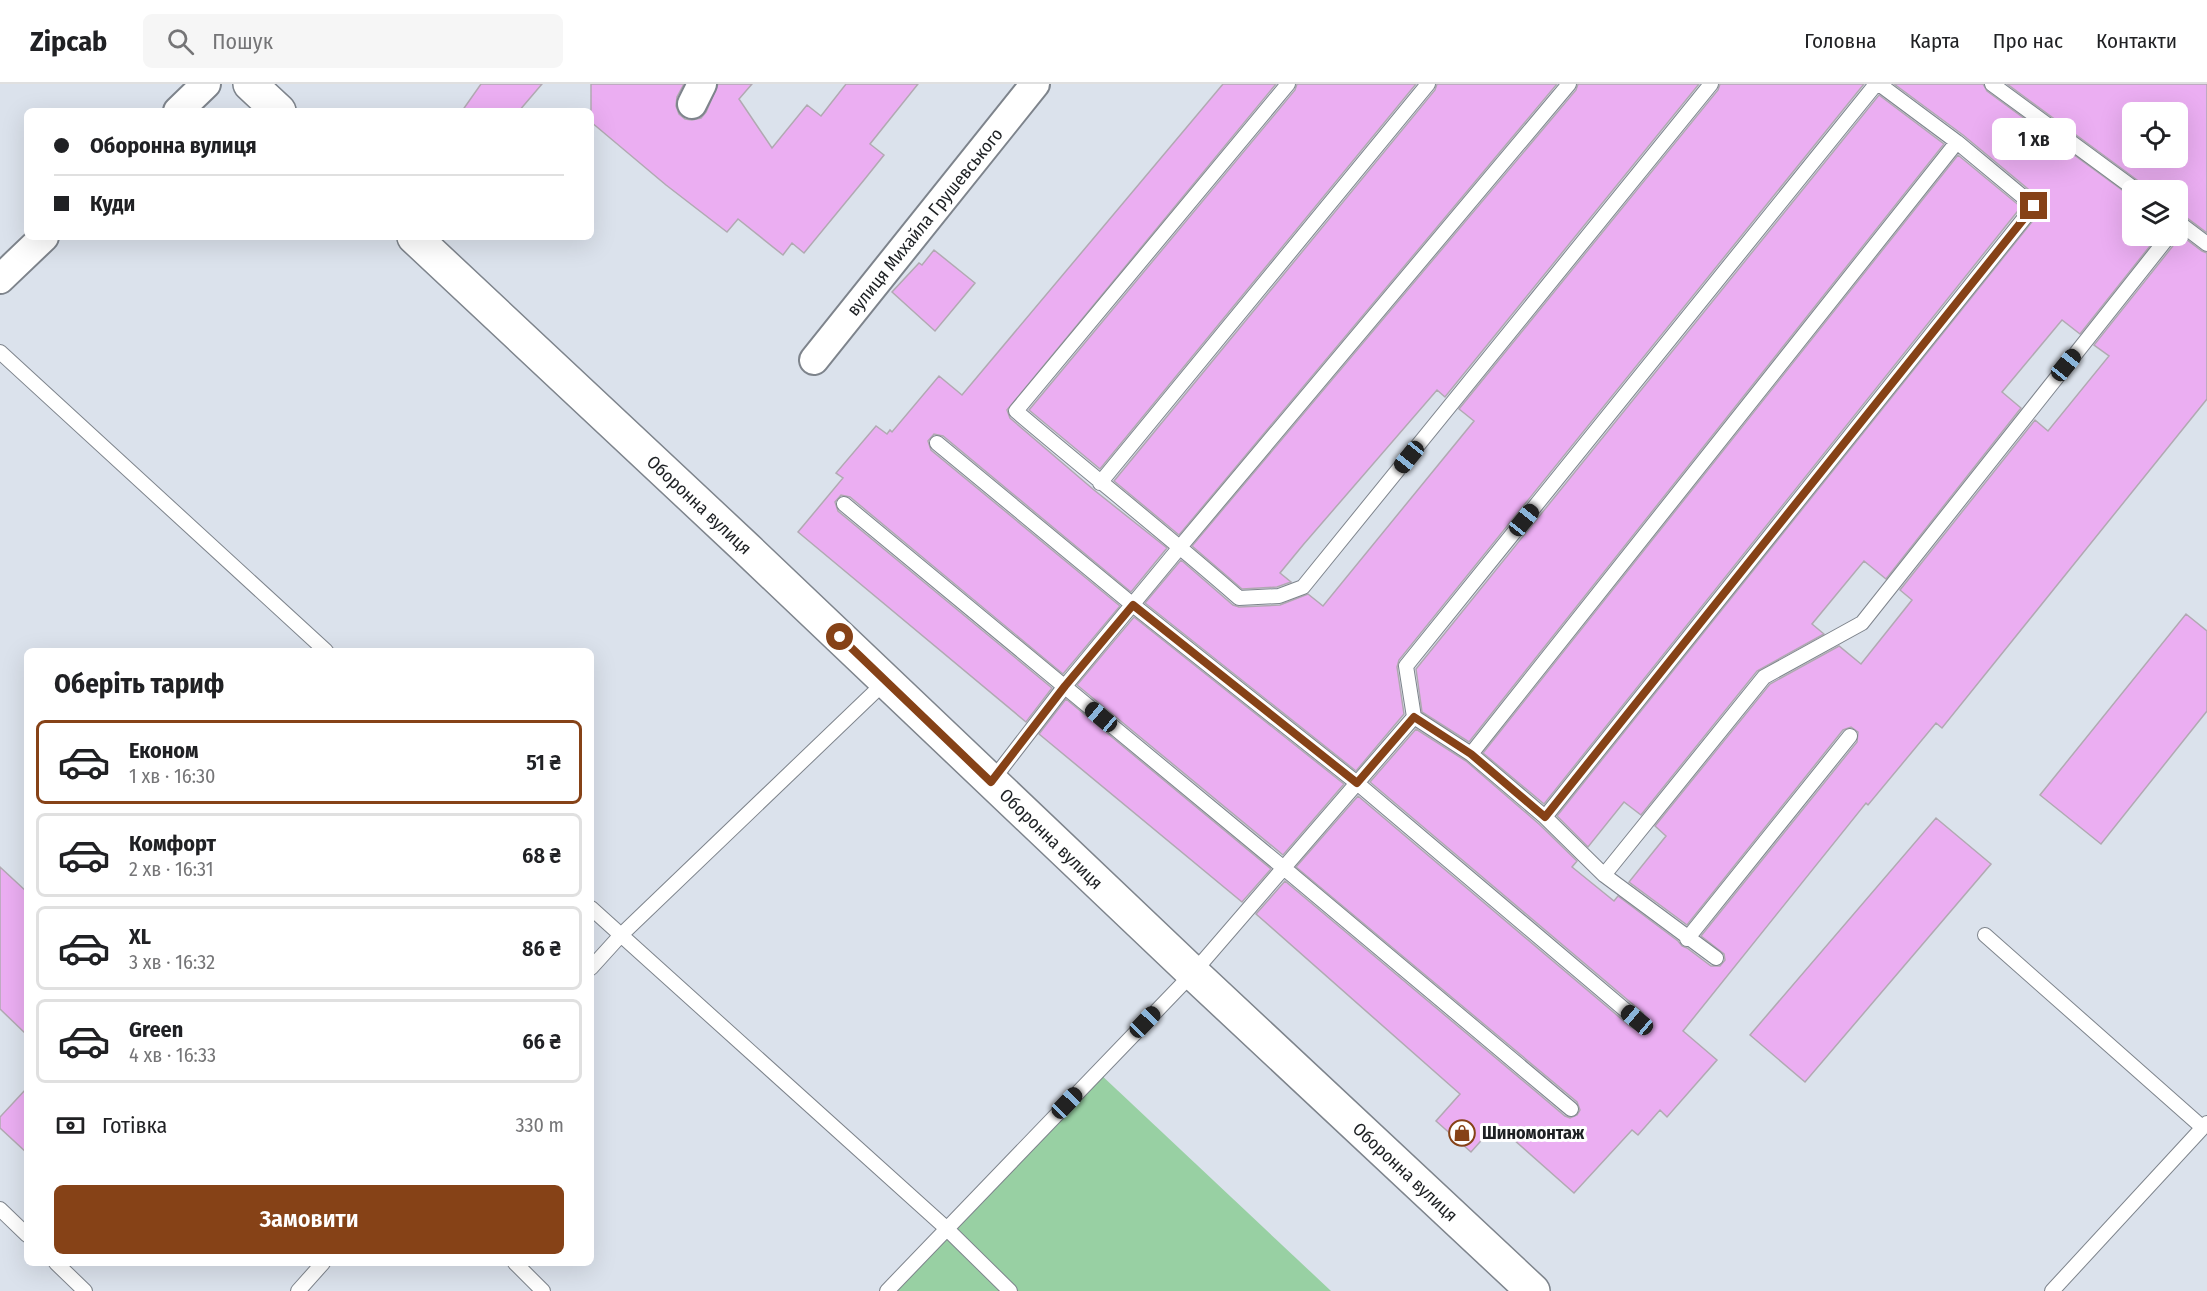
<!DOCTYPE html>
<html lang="uk">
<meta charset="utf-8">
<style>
body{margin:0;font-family:"Fira Sans Condensed",sans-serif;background:#f6f6f6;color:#202124;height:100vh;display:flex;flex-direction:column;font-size:22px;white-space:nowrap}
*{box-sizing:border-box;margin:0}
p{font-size:20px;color:#757577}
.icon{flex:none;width:33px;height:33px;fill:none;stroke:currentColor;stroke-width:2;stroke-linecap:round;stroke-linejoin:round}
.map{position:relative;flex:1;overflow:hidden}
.sheet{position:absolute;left:24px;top:564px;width:570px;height:618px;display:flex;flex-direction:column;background:#fff;border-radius:9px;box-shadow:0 6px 24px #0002}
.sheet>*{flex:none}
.hud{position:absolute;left:24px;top:24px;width:570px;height:132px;border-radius:9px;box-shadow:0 6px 24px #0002;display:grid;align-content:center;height:132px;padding:0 30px;background:#fff}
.controls{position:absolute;left:2122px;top:18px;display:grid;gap:12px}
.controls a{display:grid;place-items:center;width:66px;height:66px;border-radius:9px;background:#fff;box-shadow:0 6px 24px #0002;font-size:30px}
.end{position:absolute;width:27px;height:27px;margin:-14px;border:8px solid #864217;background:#fff;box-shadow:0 0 0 3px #fff}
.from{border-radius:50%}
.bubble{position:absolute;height:42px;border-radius:9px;background:#fff;box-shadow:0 6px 24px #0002;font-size:20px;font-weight:600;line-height:42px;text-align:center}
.car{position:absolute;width:18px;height:36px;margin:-18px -9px;border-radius:8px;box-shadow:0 0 4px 2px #0007;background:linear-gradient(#222 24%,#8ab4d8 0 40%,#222 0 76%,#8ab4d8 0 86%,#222 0)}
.hud b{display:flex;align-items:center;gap:21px;height:57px;font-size:22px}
.hud b+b{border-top:2px solid #e0e0e0}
.hud i{width:15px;height:15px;background:#202124}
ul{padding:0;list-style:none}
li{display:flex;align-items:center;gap:18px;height:84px;margin:0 12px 9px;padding:0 18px;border:3px solid #e0e0e0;border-radius:9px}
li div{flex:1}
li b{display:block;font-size:22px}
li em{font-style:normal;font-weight:600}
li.active{border-color:#864217}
li>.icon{width:54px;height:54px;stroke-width:1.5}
h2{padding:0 30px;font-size:27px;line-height:72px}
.pay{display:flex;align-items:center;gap:15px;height:66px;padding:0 30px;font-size:22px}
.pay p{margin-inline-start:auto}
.cta{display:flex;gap:12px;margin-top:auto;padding:12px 30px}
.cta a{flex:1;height:69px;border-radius:9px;background:#864217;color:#fff;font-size:24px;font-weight:600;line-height:69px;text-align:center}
header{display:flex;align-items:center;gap:36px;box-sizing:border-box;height:84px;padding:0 30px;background:#fff;border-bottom:2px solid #e0e0e0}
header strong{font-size:28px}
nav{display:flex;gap:33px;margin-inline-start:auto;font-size:21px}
.search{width:420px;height:54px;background:#f6f6f6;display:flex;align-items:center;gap:15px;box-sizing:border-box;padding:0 21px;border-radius:9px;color:#757577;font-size:22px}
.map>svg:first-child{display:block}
</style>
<header>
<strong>Zipcab</strong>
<div class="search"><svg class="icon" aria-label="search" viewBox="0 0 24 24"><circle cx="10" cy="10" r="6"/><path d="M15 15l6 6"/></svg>Пошук</div>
<nav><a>Головна</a><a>Карта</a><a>Про нас</a><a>Контакти</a></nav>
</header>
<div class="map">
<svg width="2207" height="1207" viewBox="0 0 2207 1207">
<rect width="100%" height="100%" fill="#dbe2ec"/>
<path fill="#98d0a3" d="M1098,988L1331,1207H888Z"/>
<path fill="#ebaef2" stroke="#b1a9b2" stroke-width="1.5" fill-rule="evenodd" d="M481,0H542L519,27H462Z
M591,0H684L677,13L676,22L679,30L685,35L692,36L701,34L706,28L718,0H752L739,15L772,64L807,21L821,32L846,0H918L870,60L884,71L864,96L804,169L792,159L783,171L738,135L727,148L666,101L591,38Z
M1223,0H1276L1007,326L1010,334L1094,406L1167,464L1131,508L943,352L934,350L928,357L931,366L1120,522L1063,590L850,413L841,411L835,418L838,427L1052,604L1026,638L798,448L843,394L836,389L876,342L887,350L890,346L892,348L939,292L962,311Z
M1297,0H1416L1100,385L1029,326L1295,6Z
M1437,0H1557L1179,451L1114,397L1435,6Z
M1578,0H1699L1445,313L1437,306L1303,461L1280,489L1291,498L1277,503L1242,505L1192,462L1576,6Z
M1720,0H1864L1399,576L1397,583L1404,630L1356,687L1145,519L1181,476L1233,521L1239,523L1280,521L1308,510L1323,522L1474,337L1459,325L1718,6Z
M1894,0H1983L1987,7L2133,114V152H2158L2080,250L2062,236L2002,308L2021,324L1886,495L1864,477L1812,540L1824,550L1757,587L1641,731L1624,718L1588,763L1557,732L2043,124L2040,115L1963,51Z
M2007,0H2207V149L2183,131L2178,129V106H2145L2141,99ZM2133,28H2178V74H2133Z
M1879,11L1944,60L1469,658L1422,628L1416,585Z
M1958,71L2021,123L1544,720L1483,669Z
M2178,149L2202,167L2207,169V315L1942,644L1936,639L1868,721L1866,719L1683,947L1717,976L1667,1033L1660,1026L1638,1051L1632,1046L1574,1109L1496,1040L1471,1068L1436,1037L1460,1010L1256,830L1285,797L1565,1032L1570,1034L1577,1031L1580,1026L1577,1018L1296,783L1358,712L1631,943L1636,945L1643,942L1646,937L1643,929L1370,698L1416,645L1466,677L1539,740L1577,777L1572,783L1614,817L1618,812L1678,857L1682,862L1687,864L1711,882H1720L1725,876L1724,870L1701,852L1857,658L1858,648L1851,643L1843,646L1687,841L1629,798L1666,752L1655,742L1770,600L1839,562L1861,580L1912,516L1900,506L2035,336L2048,347L2109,272L2094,261L2176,158Z
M934,166L975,199L935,247L892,208L919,179L922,181Z
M2186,530L2207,547V627L2101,760L2040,711Z
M1134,533L1344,700L1283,771L1077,601Z
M1066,615L1271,785L1242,818L1039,650Z
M1936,734L1991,780L1805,998L1750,951Z
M0,783L27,808V951L0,925Z
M27,1004V1069L0,1044V1033Z"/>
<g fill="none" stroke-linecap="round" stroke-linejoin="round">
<g stroke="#7e848c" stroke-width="16">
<path id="lane" d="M1288,0L1016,327C1090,390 1166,450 1239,514L1279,512L1303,503L1711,0
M1992,0L2136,106
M2178,138L2207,160
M0,268L326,567
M937,359L1133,521L1357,699L1637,936
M1100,399L1428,0
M844,420L1285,785L1571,1025
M1414,633L1471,670L1545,733L1604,791L1716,874
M1471,670L1957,58
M991,698L1065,602L1180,463L1569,0
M1545,733L2034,122L1957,58L1879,0
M1604,791L1764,593L1862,539L2169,152
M591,824L946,1144L1010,1207
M1985,851L2202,1043
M1687,855L1850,652
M591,884L620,852L886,597
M0,1125L27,1151
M56,1179L85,1207
M515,1179L543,1207
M298,1207L323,1179
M887,1207L1193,889L1414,633L1406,582L1876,0
M2052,1207L2207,1039"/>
</g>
<g stroke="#7e848c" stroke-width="32">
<path id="street" d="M692,20L702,0
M178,27L206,0
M0,195L44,153
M814,276L1035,0"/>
</g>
<g stroke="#7e848c" stroke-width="36">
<path id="secondary" d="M250,0L279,27
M414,153L746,464L1193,889L1533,1207"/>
</g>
<use href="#lane" stroke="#fff" stroke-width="14"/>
<use href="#street" stroke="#fff" stroke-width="28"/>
<use href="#secondary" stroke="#fff" stroke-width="33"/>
</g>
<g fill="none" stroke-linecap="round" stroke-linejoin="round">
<path stroke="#864217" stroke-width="8" d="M840,553L991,698L1065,602L1133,521L1357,699L1414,633L1471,670L1545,733L2034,122"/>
</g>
<defs>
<g id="shop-ring" transform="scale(1.35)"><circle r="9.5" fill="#fff" stroke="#864217" stroke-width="1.5"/><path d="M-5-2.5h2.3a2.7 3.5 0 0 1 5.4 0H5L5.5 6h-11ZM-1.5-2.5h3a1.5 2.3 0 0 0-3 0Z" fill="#864217"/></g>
</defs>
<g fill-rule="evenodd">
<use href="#shop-ring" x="1462" y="1049"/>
</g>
<g text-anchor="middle" stroke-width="6" stroke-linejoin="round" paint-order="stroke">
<g font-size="18" fill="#1d2023" stroke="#fff">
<text transform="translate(925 138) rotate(-51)" y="6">вулиця Михайла Грушевського</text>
<text transform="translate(699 421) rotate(43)" y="6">Оборонна вулиця</text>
<text transform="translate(1051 755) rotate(44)" y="6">Оборонна вулиця</text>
<text transform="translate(1405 1088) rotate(43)" y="6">Оборонна вулиця</text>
</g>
<g font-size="18" font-weight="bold" fill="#1d2023" stroke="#fff" text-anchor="start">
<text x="1482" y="1055">Шиномонтаж</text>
</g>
</g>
</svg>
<div class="controls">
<a><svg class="icon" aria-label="locate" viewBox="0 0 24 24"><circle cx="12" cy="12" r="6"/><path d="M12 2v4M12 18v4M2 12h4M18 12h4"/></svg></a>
<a><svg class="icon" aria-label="layers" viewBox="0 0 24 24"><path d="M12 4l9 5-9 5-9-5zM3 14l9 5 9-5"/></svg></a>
</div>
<i class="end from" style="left:840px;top:553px"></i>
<i class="end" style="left:2034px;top:122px"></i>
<div class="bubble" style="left:1992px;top:34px;width:84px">1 хв</div>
<i class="car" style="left:2066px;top:281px;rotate:39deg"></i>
<i class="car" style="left:1409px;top:373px;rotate:219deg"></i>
<i class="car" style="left:1524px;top:436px;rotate:39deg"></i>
<i class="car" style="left:1101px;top:633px;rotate:310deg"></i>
<i class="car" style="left:1637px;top:936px;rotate:310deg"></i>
<i class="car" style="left:1145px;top:938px;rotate:44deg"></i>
<i class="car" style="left:1067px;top:1019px;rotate:44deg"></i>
<div class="hud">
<b><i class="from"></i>Оборонна вулиця</b>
<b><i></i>Куди</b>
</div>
<section class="sheet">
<h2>Оберіть тариф</h2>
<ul>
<li class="active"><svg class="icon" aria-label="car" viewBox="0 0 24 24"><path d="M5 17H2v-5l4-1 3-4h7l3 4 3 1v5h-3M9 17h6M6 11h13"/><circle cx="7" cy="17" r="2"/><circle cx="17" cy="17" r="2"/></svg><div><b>Економ</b><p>1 хв · 16:30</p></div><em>51 ₴</em></li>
<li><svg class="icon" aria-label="car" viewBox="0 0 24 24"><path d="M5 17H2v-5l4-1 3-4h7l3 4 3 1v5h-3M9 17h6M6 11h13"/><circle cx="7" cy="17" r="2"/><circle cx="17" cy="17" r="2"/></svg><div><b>Комфорт</b><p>2 хв · 16:31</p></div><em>68 ₴</em></li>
<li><svg class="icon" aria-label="car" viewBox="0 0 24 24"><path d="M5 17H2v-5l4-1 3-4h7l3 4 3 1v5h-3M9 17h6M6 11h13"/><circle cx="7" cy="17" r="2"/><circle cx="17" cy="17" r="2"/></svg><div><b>XL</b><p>3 хв · 16:32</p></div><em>86 ₴</em></li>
<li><svg class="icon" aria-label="car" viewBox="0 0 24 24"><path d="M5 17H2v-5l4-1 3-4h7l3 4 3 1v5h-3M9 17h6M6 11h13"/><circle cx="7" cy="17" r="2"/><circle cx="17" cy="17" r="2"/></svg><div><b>Green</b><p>4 хв · 16:33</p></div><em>66 ₴</em></li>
</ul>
<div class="pay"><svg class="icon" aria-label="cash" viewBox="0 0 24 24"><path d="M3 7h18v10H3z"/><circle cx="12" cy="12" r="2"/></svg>Готівка<p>330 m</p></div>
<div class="cta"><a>Замовити</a></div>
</section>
</div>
